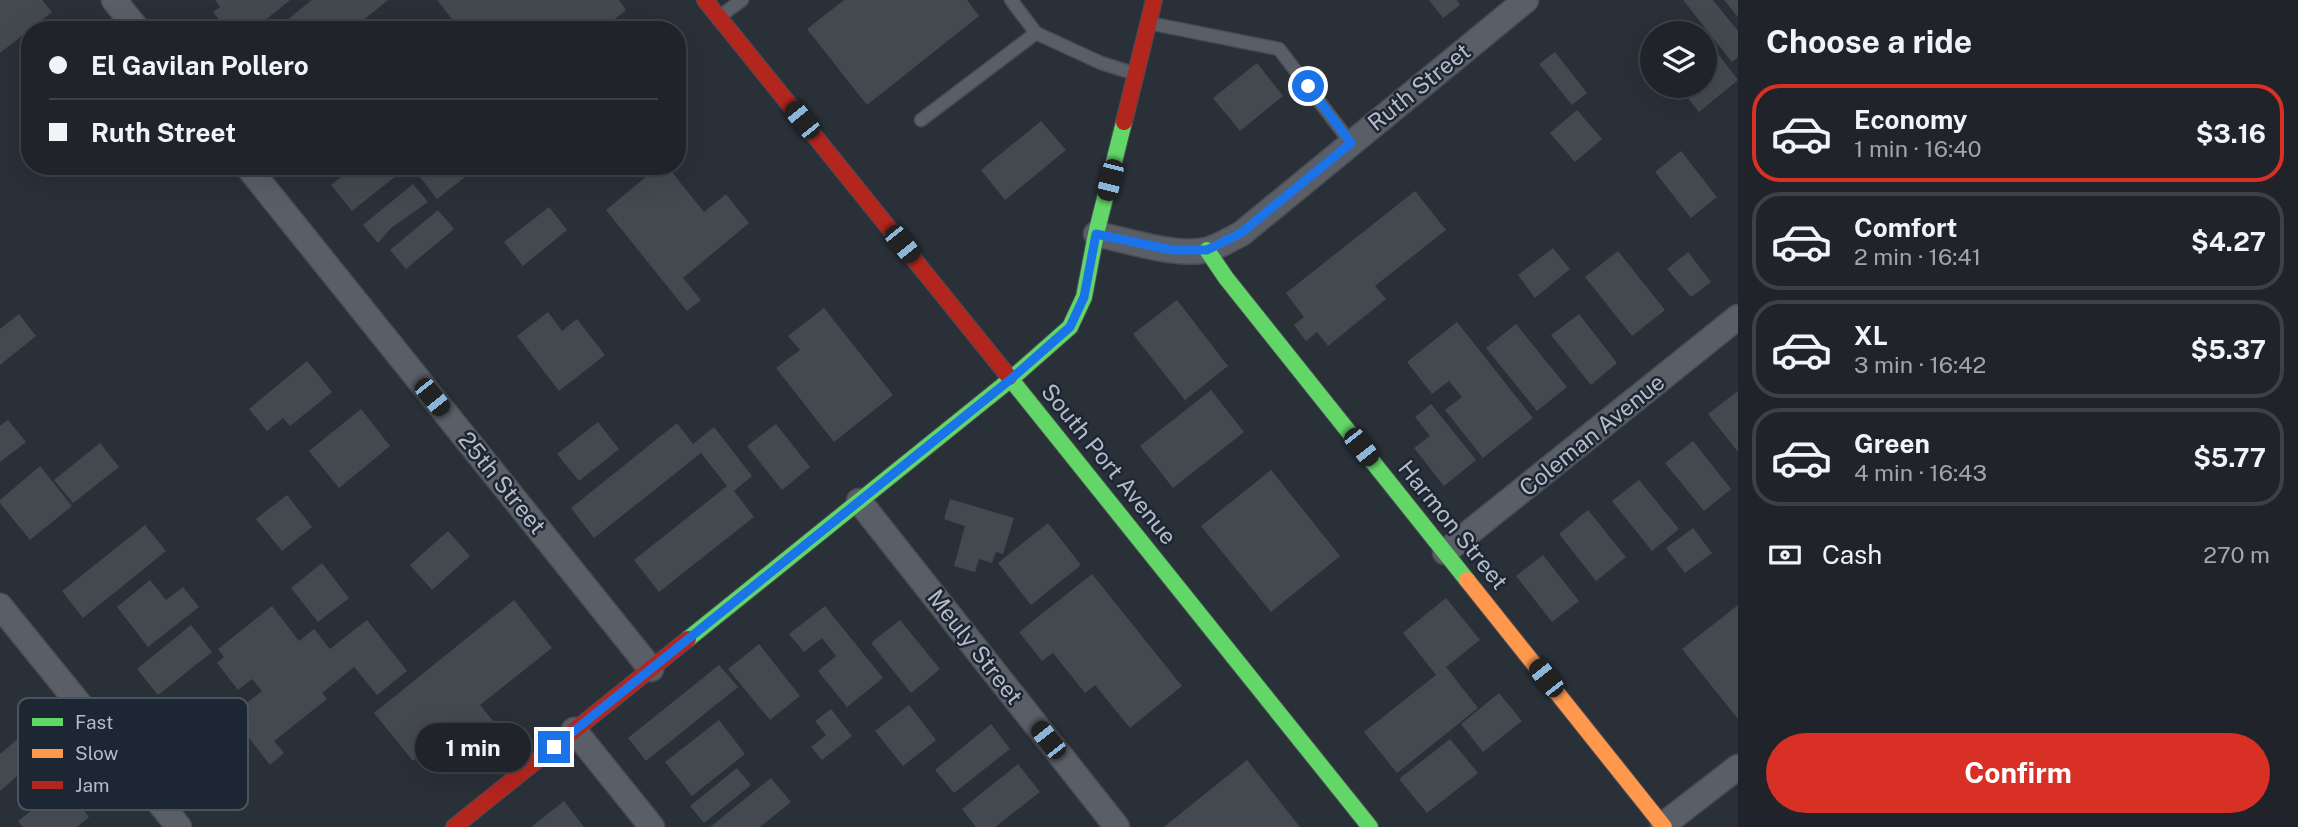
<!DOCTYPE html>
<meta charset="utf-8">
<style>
body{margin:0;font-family:"Public Sans",sans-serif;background:#2d3036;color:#f1f3f6;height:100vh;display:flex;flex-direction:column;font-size:26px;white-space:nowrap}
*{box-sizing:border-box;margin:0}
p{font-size:23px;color:#a2a4a8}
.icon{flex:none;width:38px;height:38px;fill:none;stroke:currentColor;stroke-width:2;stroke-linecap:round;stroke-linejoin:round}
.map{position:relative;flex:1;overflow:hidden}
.sheet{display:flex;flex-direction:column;background:#20242a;width:560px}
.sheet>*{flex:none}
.guide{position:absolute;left:21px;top:21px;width:665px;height:154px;border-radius:28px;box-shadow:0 7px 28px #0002,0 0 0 2px #3d4147;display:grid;align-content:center;height:154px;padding:0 28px;background:#20242a}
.controls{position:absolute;left:1640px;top:21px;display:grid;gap:14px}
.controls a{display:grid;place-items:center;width:77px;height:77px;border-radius:50%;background:#20242a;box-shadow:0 7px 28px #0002,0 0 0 2px #3d4147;font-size:35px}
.end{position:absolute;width:32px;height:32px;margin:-16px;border:9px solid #1a73e8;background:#fff;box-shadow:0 0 0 4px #fff}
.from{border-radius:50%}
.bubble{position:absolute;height:49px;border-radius:24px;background:#20242a;box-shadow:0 7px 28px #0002,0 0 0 2px #3d4147;font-size:23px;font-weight:700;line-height:49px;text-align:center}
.car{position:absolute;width:21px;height:42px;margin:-21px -10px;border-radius:9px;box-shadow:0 0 5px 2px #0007;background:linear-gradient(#222 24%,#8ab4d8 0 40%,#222 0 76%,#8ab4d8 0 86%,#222 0)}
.guide b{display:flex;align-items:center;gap:24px;height:66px;font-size:26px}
.guide b+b{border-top:2px solid #3d4147}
.guide i{width:18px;height:18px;background:#f1f3f6}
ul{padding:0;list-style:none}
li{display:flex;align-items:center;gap:21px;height:98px;margin:0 14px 10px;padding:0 14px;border:4px solid #3d4147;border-radius:28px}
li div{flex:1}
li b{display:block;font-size:26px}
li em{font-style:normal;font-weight:700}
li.current{border-color:#d93025}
li>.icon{width:63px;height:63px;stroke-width:1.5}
h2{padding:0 28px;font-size:32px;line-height:84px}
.pay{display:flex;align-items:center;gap:18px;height:77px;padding:0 28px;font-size:26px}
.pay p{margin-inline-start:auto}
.cta{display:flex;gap:14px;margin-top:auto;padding:14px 28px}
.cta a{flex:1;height:80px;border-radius:42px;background:#d93025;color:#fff;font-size:28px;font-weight:700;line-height:80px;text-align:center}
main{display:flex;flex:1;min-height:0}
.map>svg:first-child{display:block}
</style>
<main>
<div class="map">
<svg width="1738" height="827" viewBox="0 0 1738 827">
<rect width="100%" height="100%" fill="#2a3038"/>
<path fill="#444950" d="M0,0H42L52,12L0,53Z
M215,0H290L253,30H238L232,22L225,27L213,12L220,7Z
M312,0H388L351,30H278L277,28Z
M437,0H619L626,10L601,30H461Z
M844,0H967L979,16L867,105L807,29Z
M1429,0H1457L1460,5L1443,18Z
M1683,0H1713L1738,31V57L1732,62Z
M1724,0H1738V17Z
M1712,46L1738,80L1699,112L1678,86H1704V52Z
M1555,52L1587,93L1572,105L1539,64Z
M1257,63L1283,96L1240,131L1213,98Z
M1577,110L1602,139L1575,162L1550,133Z
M1041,121L1066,150L1005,200L981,170Z
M1681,151L1717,197L1691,218L1655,172Z
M355,166H388L396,176L352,211L331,185Z
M434,166H462L469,174L437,199L420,177Z
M659,166H667L704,212L726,194L749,223L683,278L701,300L687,311L606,210Z
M413,184L428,202L391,228L378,243L363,225Z
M1415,191L1446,230L1375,286L1386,299L1328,346L1317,332L1306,341L1294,325L1304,317L1286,293Z
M549,207L567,230L523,266L504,242Z
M438,210L454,229L406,269L390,250Z
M1553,248L1570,269L1535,298L1518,275Z
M1618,251L1665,310L1632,336L1585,277Z
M1688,252L1711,282L1691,297L1667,269Z
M1177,300L1228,366L1185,400L1133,334Z
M824,308L893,395L834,442L776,368L800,350L788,336Z
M548,312L562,331L577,319L605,355L559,391L517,336Z
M19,314L36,336L0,365V329Z
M1579,314L1617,363L1591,385L1551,335Z
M1457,322L1533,418L1483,458L1445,410L1462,397L1449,381L1432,394L1407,362Z
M1516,324L1567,387L1537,411L1486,348Z
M307,361L332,392L290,426L283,418L267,431L249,409Z
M1211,390L1244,432L1173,488L1140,446Z
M1738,391V452L1708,414Z
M1431,404L1476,460L1444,486L1414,448L1430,436L1415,417Z
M361,409L390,446L339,488L309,451Z
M8,420L26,442L0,462V426Z
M598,422L619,449L579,481L557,454Z
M677,423L693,444L714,427L752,476L734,491L754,517L659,592L634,560L727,486L701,453L594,538L571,508Z
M776,424L810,467L782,490L747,446Z
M1693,441L1731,489L1704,511L1665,463Z
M100,443L119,467L73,503L54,480Z
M40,466L72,506L30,540L0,503V500Z
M1271,470L1340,556L1271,612L1201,526Z
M1639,480L1679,529L1652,551L1612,501Z
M287,495L312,527L282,551L256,519Z
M950,499L1014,518L1003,554L996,552L992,563L979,559L975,572L954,566L965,526L944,519Z
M1588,510L1626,557L1596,581L1559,534Z
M1048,523L1081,565L1031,605L998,563Z
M145,525L166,551L83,618L62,591Z
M1693,528L1712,553L1685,573L1666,548Z
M448,531L470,556L432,590L410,565Z
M1543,555L1579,601L1552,622L1516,576Z
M322,563L349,598L318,622L291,588Z
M1092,574L1182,686L1130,728L1095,685L1085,693L1053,653L1042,661L1019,632Z
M150,580L166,600L183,587L199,607L148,647L117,607Z
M1446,598L1480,640L1446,667L1478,708L1397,773L1364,732L1436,675L1403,633Z
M514,600L552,648L480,705L495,723L465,747L451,729L413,761L374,713Z
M1738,605V719L1682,649Z
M272,606L299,641L314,629L330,649L367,620L407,671L377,695L354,667L322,693L327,699L274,741L284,753L270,765L239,725L250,717L242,707L262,691L252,679L238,690L217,663L224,657L218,649Z
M825,606L883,678L847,707L818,671L836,656L822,638L804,652L789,634Z
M900,620L940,669L911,693L871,643Z
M191,625L212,652L158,695L137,669Z
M759,644L800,696L770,720L728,669Z
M719,665L738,687L646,761L628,738Z
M1499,693L1522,721L1483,752L1461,724Z
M909,705L936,740L903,766L875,731Z
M831,709L852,736L822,760L811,747L826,735L815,721Z
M719,720L745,754L692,796L665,762Z
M991,724L1010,749L954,793L935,770Z
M27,731L45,752L0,791V754Z
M1450,739L1478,773L1427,813L1399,779Z
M1247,760L1300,827H1164Z
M1018,764L1040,792L995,827H976L962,809Z
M737,768L751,785L704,823L690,806Z
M771,778L791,802L760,827H710Z
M64,785L89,817L77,827H23L18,821Z
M564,801L584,827H531Z"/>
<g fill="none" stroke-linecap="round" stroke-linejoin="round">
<g stroke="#484c53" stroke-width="15">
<path id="lane" d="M1011,0L1036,33L1101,63L1133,73
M719,17L742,0
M1149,23L1279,49L1351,143
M921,120L1036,33"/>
</g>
<g stroke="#484c53" stroke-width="27">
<path id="street" d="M114,0L138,30
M247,166L651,669
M1096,234C1127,240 1175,257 1206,250C1217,248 1230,239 1241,234L1526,0
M859,501L1117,827
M1445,552L1738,317
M0,606L179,827
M574,730L652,827
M1663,825L1738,767"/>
</g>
<g stroke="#484c53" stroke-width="18">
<path id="fast" d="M1207,250L1226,278L1467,580
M1009,377L1370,827
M688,639L1011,379L1070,327L1084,297L1096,234L1124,122"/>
</g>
<g stroke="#484c53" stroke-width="18">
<path id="slow" d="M1467,580L1664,827"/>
</g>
<g stroke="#484c53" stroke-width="18">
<path id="jam" d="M705,0L1009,377
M1124,122L1154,0
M454,827L688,639"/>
</g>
<use href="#lane" stroke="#5a5e66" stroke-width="12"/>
<use href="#street" stroke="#5a5e66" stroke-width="24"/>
<use href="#fast" stroke="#63d668" stroke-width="16"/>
<use href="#slow" stroke="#ff974d" stroke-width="16"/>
<use href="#jam" stroke="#b3261e" stroke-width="16"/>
</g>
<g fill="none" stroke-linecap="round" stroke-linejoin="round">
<path stroke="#1a73e8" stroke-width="9" d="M554,747L1011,379L1070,327L1084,297L1096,234L1172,250H1207L1241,233L1351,143L1308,86"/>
</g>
<g text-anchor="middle" stroke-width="5" stroke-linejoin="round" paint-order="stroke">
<g font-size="23" fill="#b4bcc9" stroke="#1d2633">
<text transform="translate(1419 87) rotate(-39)" y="8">Ruth Street</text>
<text transform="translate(1592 435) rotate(-39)" y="8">Coleman Avenue</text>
<text transform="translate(1109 464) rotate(51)" y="8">South Port Avenue</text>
<text transform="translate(502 483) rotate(51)" y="8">25th Street</text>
<text transform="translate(1453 525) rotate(51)" y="8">Harmon Street</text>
<text transform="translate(975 647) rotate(52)" y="8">Meuly Street</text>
</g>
</g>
<rect x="18" y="698" width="230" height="112" rx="10" fill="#1d2633" stroke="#4a5360" stroke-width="2"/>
<rect x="32" y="718" width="31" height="8" fill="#63d668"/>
<rect x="32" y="749" width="31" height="9" fill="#ff974d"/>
<rect x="32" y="781" width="31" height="8" fill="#b3261e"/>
<g font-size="19" fill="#b4bcc9">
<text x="75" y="729">Fast</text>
<text x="75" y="760">Slow</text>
<text x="75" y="792">Jam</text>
</g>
</svg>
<div class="controls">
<a><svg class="icon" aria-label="layers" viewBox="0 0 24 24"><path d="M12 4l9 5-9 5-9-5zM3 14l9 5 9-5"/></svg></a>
</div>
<i class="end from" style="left:1308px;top:86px"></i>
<i class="end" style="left:554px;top:747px"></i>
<div class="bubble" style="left:415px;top:723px;width:116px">1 min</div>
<i class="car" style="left:802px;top:120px;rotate:321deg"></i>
<i class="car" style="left:1110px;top:180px;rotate:194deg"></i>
<i class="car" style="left:902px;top:244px;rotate:141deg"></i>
<i class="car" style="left:432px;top:397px;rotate:141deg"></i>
<i class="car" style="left:1361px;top:447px;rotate:142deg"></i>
<i class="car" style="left:1546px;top:678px;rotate:322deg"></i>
<i class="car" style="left:1048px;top:740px;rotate:322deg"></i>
<div class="guide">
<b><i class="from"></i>El Gavilan Pollero</b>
<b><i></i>Ruth Street</b>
</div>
</div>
<section class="sheet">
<h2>Choose a ride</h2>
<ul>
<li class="current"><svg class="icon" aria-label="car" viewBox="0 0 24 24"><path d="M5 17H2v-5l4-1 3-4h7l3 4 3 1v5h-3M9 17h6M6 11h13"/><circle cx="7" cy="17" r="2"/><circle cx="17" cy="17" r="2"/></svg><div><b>Economy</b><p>1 min · 16:40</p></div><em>$3.16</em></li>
<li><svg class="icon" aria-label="car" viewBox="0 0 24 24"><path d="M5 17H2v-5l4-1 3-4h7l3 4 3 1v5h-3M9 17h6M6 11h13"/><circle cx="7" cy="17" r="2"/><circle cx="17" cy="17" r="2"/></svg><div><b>Comfort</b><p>2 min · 16:41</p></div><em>$4.27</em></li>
<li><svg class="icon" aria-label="car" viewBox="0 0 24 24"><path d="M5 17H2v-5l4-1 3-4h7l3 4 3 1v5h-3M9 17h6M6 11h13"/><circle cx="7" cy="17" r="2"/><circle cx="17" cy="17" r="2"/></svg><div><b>XL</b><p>3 min · 16:42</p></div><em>$5.37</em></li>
<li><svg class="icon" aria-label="car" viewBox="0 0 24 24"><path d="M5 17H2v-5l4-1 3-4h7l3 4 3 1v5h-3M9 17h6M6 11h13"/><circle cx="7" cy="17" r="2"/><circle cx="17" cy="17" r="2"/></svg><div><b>Green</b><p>4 min · 16:43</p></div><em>$5.77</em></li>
</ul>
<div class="pay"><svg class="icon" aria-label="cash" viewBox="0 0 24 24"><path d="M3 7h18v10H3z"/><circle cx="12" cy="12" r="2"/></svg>Cash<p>270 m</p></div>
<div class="cta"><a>Confirm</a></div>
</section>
</main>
